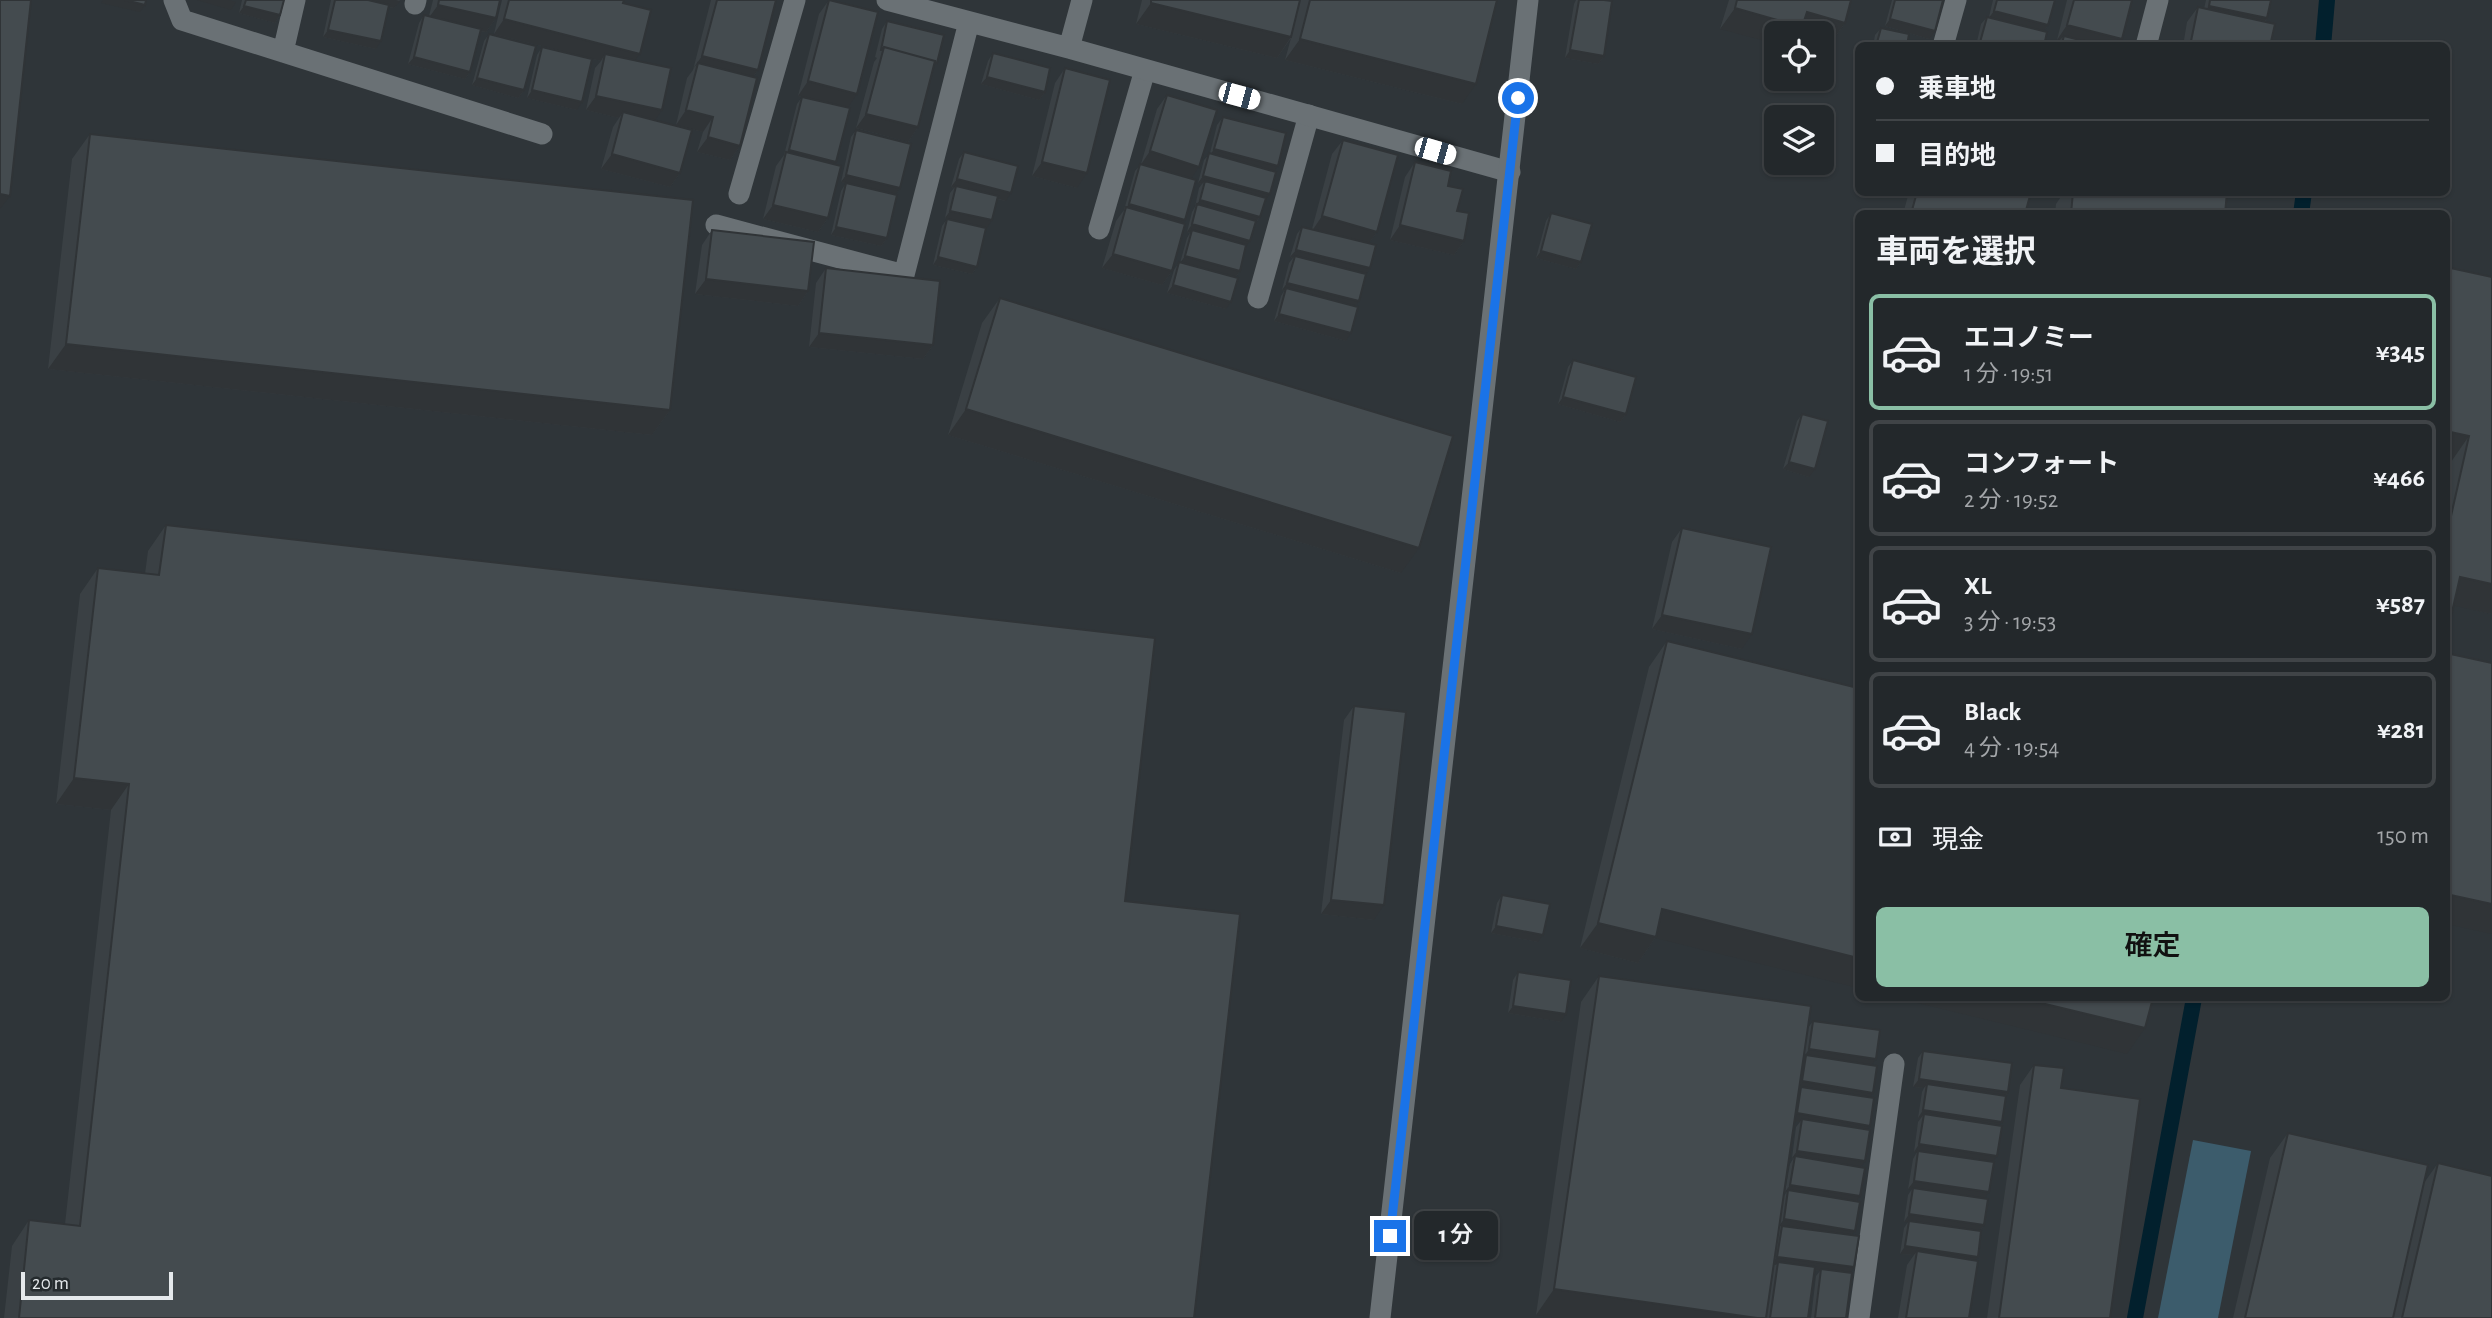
<!DOCTYPE html>
<html lang="ja">
<meta charset="utf-8">
<style>
body{margin:0;font-family:"Alegreya Sans","Noto Sans JP",sans-serif;background:#2f3437;color:#f1f3f6;height:100vh;display:flex;flex-direction:column;font-size:26px;white-space:nowrap}
*{box-sizing:border-box;margin:0}
p{font-size:23px;color:#a3a6a9}
.icon{flex:none;width:38px;height:38px;fill:none;stroke:currentColor;stroke-width:2;stroke-linecap:round;stroke-linejoin:round}
.map{position:relative;flex:1;overflow:hidden}
.side{position:absolute;left:1855px;top:210px;width:595px;height:791px;display:flex;flex-direction:column;background:#23282b;border-radius:10px;box-shadow:0 2px 5px #0004,0 0 0 2px #404447}
.side>*{flex:none}
.hud{position:absolute;left:1855px;top:42px;width:595px;height:154px;border-radius:10px;box-shadow:0 2px 5px #0004,0 0 0 2px #404447;display:grid;align-content:center;height:154px;padding:0 21px;background:#23282b}
.tools{position:absolute;left:1764px;top:21px;display:grid;gap:14px}
.tools a{display:grid;place-items:center;width:70px;height:70px;border-radius:10px;background:#23282b;box-shadow:0 2px 5px #0004,0 0 0 2px #404447;font-size:35px}
.scale{position:absolute;left:21px;bottom:18px;width:152px;box-sizing:border-box;padding-left:7px;border:4px solid #e5e9ec;border-top:0;font-size:19px;line-height:24px;white-space:nowrap;color:#e5e9ec;-webkit-text-stroke:5px #252b2e;paint-order:stroke}
.end{position:absolute;width:32px;height:32px;margin:-16px;border:9px solid #1a73e8;background:#fff;box-shadow:0 0 0 4px #fff}
.from{border-radius:50%}
.bubble{position:absolute;height:49px;border-radius:10px;background:#23282b;box-shadow:0 2px 5px #0004,0 0 0 2px #404447;font-size:23px;font-weight:600;line-height:49px;text-align:center}
.car{position:absolute;width:21px;height:42px;margin:-21px -10px;border-radius:9px;box-shadow:0 0 5px 2px #0007;background:linear-gradient(#fff 24%,#345 0 40%,#fff 0 76%,#345 0 86%,#fff 0)}
.hud b{display:flex;align-items:center;gap:24px;height:66px;font-size:26px}
.hud b+b{border-top:2px solid #404447}
.hud i{width:18px;height:18px;background:#f1f3f6}
ul{padding:0;list-style:none}
li{display:flex;align-items:center;gap:21px;height:116px;margin:0 14px 10px;padding:0 7px;border:4px solid #404447;border-radius:10px}
li div{flex:1}
li b{display:block;font-size:26px}
li em{font-style:normal;font-weight:600}
li.on{border-color:#8abfa5}
li>.icon{width:63px;height:63px;stroke-width:1.5}
h2{padding:0 21px;font-size:32px;line-height:84px}
.pay{display:flex;align-items:center;gap:18px;height:77px;padding:0 21px;font-size:26px}
.pay p{margin-inline-start:auto}
.button{display:flex;gap:14px;margin-top:auto;padding:14px 21px}
.button a{flex:1;height:80px;border-radius:10px;background:#8abfa5;color:#111;font-size:28px;font-weight:600;line-height:80px;text-align:center}
.map>svg:first-child{display:block}
</style>
<div class="map">
<svg width="2492" height="1318" viewBox="0 0 2492 1318">
<rect width="100%" height="100%" fill="#2f3539"/>
<path fill="#3c5c6c" d="M2193,1140L2251,1151L2218,1318H2158Z"/>
<g fill="none" stroke-linecap="round" stroke-linejoin="round">
<path stroke="#02202d" stroke-width="16" d="M2323,46L2327,0
M2301,214L2304,192
M2135,1318L2194,998"/>
<path stroke="#6a7175" stroke-width="21" d="M415,4L416,0
M1099,229L1145,70
M1258,298L1309,115
M1859,1318L1894,1064"/>
<path stroke="#6a7175" stroke-width="21" d="M174,0L182,20L542,134
M887,0L1069,48L1510,172
M1943,46L1956,0
M2146,46L2158,0
M1069,48L1082,0
M283,52L295,0
M739,194L795,0
M716,225L904,275L969,22"/>
<path stroke="#6a7175" stroke-width="21" d="M1380,1318L1528,0"/>
</g>
<path fill="#3a4044" fill-rule="evenodd" d="M242,0H284L280,15L275,23L239,13Z
M331,0H400L394,8L389,7L376,49L323,37Z
M433,0H500L496,18L486,32L480,31L470,72L465,79L408,64L419,23L424,15L429,16Z
M502,0H624L623,3L635,60L655,121L680,173L670,187L601,169L613,127L619,118L586,110L595,68L601,61L494,34Z
M711,0H776L758,70L753,77L740,146L730,160L697,152L703,132L676,125L687,78L693,70Z
M829,0L847,108L836,162L834,164L828,218L818,232L763,219L776,166L784,155L797,104L802,97L798,96L819,14Z
M1142,0H1497L1462,104L1285,60L1291,38L1277,58L1136,24Z
M1576,0H1604V56L1598,64L1565,58L1574,4Z
M1729,0H1851L1845,23L1830,44L1822,33L1720,29Z
M1892,0H1943L1929,39L1885,26Z
M1993,0H2055L2048,25L2044,31V46H1976L1981,24L1987,17H1989Z
M2067,0H2132L2117,46H2057L2060,40H2057Z
M2206,0H2271L2267,18L2265,22L2270,46H2183L2187,22L2198,7L2204,9Z
M887,21L933,68L918,127L908,142L856,128L874,62L877,58L875,57L882,29Z
M1881,28L1907,46H1873L1875,35Z
M489,34L524,90L518,98L472,85L484,41Z
M542,47L577,110L527,98L537,55Z
M993,53L1045,92L1039,100L981,84L988,61Z
M1065,68L1077,188L1032,176L1055,83Z
M1167,95L1191,178L1185,220L1183,223L1172,271L1162,285L1102,268L1116,221L1124,210L1135,171L1141,164L1157,109Z
M1223,117L1274,171L1260,217L1255,224L1245,248L1240,271L1235,278L1226,309L1167,293L1174,270L1179,262L1180,263L1187,238L1190,233L1187,232L1192,212L1195,207L1199,188L1202,184L1198,183L1204,160L1210,153L1217,125Z
M856,130L900,188L895,194L887,238L881,246L831,235L841,191L846,183L841,182L851,137Z
M90,134L670,410L652,435L48,369L72,159Z
M1343,140L1377,232L1369,243L1370,268L1365,275L1346,341L1274,321L1281,296L1284,291L1282,290L1289,263L1293,258L1290,257L1297,234L1302,227L1312,229L1332,154Z
M964,152L1006,201L997,199L987,228L949,219L977,267L972,274L933,265L942,226L947,219L945,218L950,193L954,188L951,187L959,159Z
M1415,162L1448,186L1457,211L1464,241L1454,255L1390,240L1405,177Z
M1909,192H2031L2025,214H1903Z
M2064,192H2073L2225,214H2055L2056,204Z
M1551,213L1581,262L1576,269L1536,258L1546,221Z
M712,230L808,291L798,306L695,294L702,245Z
M826,268L933,345L923,359L809,347L816,283Z
M2492,277V614L2454,605L2446,626V481Z
M1000,298L1401,573L948,435L982,323Z
M1573,360L1626,414L1620,422L1558,404L1568,367Z
M1802,414L1809,477L1783,469L1797,421Z
M166,525L1125,901L1194,1318H4L12,1246L29,1220L65,1224L111,810L56,804L80,594L98,568L145,574L148,551Z
M1682,528L1742,649L1652,629L1672,542Z
M1667,641L1655,938L1638,963L1580,948L1649,667Z
M1354,706L1374,920L1321,914L1344,720Z
M1502,895L1538,942L1491,933L1497,903Z
M1518,972L1561,1022L1508,1013L1513,980Z
M1599,976L1808,1028L1813,1021L1871,1066L1867,1129L1852,1235L1854,1267L1850,1272L1846,1318H1811L1816,1276L1820,1271L1814,1270L1808,1318L1536,1315L1581,1002ZM1795,1121L1800,1122L1796,1127L1792,1158L1793,1159L1790,1164L1785,1192L1786,1193L1784,1196Z
M1923,1051L2008,1092L2005,1096L1993,1162L1985,1198L1984,1225L1980,1231L1978,1257L1975,1260L1969,1318H1898L1907,1265L1914,1255L1900,1254L1904,1228L1908,1222H1904L1908,1195L1912,1189H1908L1913,1159L1917,1152H1914L1918,1122L1921,1118H1918L1922,1092L1924,1088L1913,1087L1918,1058Z
M2034,1065L2061,1088L2110,1318H1987L2020,1085Z
M2288,1133L2424,1183L2438,1163L2492,1318H2233L2270,1158Z"/>
<path fill="#303437" d="M103,0H125L145,5L140,12L101,3Z
M197,0H228L236,2L231,10Z
M360,0H396L400,1L394,8Z
M1151,3L1291,37L1277,58L1136,24Z
M438,5L496,18L486,32L428,19Z
M244,6L280,15L275,23L239,13Z
M2209,6L2267,18L2262,26L2203,13Z
M1735,8L1807,12L1845,23L1830,44L1822,41V33H1776V44L1720,29Z
M1994,11L2048,25L2043,33L1988,19Z
M504,19L640,54L629,68L605,54L601,61L494,34Z
M1890,19L1935,31L1929,39L1885,26Z
M2067,25L2122,39L2117,46H2081L2064,36L2060,40H2057Z
M328,30L381,41L376,49L323,37Z
M1300,39L1476,84L1462,104L1285,60Z
M1570,50L1604,56L1598,64L1565,58Z
M702,56L758,70L748,84L698,63L692,70Z
M414,57L470,72L465,79L408,64Z
M987,77L1045,92L1039,100L981,84Z
M477,78L524,90L518,98L472,85Z
M808,81L857,94L847,109L798,96Z
M532,90L582,102L577,110L527,98Z
M596,96L662,110L652,125L623,112L619,118L586,110Z
M686,110L713,117L703,132L676,125Z
M866,114L918,127L908,142L856,128Z
M708,137L740,146L730,160L697,152Z
M1214,149L1278,166L1273,173L1209,157Z
M789,150L836,162L831,169L785,155Z
M1150,151L1199,167L1189,182L1140,166Z
M612,154L680,173L670,187L601,169Z
M1042,162L1087,173L1077,188L1032,176Z
M846,175L900,188L895,195L841,182Z
M1203,176L1270,194L1264,202L1205,181L1202,184L1198,183Z
M957,179L1011,193L1006,201L955,188L956,186L954,188L951,187Z
M0,194L10,196L0,209Z
M1200,200L1260,217L1254,224L1197,204L1194,207Z
M1129,204L1185,220L1180,228L1125,209Z
M773,205L828,218L818,232L763,219Z
M950,211L992,220L987,228L945,218Z
M1322,216L1377,232L1367,246L1312,231Z
M1192,224L1250,241L1245,248L1192,230L1191,233L1187,232Z
M1400,225L1464,241L1454,255L1390,240Z
M836,227L887,238L881,246L831,235Z
M1296,250L1370,268L1365,276L1295,256L1293,258L1290,257Z
M1541,251L1581,262L1576,269L1536,258Z
M1113,254L1172,271L1162,285L1102,268Z
M1185,256L1240,271L1235,278L1180,263Z
M938,257L977,267L972,274L933,265Z
M706,279L808,291L798,306L695,294Z
M1287,283L1359,301L1354,309L1286,288L1284,291L1282,290Z
M1173,285L1231,302L1226,309L1167,293Z
M1279,314L1351,333L1346,341L1274,321Z
M819,333L933,345L923,359L809,347Z
M66,344L670,410L652,435L48,369Z
M1563,397L1626,414L1620,422L1558,404Z
M966,409L1419,548L1401,573L948,435Z
M2446,431L2469,436L2451,462L2446,461Z
M1789,462L1815,469L1809,477L1783,469Z
M2460,577L2492,584V614L2446,604Z
M1662,615L1752,634L1742,649L1652,629Z
M74,778L129,784L111,810L56,804Z
M2446,894L2492,904V934L2446,924Z
M1331,900L1384,905L1374,920L1321,914Z
M1662,909L1858,958V988L1655,938L1638,963L1580,948L1598,923Z
M1496,926L1543,935L1538,942L1491,933Z
M1897,998H2020L2145,1028L2127,1054Z
M1513,1006L1566,1014L1561,1022L1508,1013Z
M1809,1049L1876,1059L1871,1066L1804,1057Z
M1919,1079L2008,1092L2002,1100L1927,1084L1924,1088L1913,1087Z
M1802,1081L1873,1093L1868,1101L1801,1087L1800,1089H1797Z
M1923,1110L2002,1122L1997,1129L1924,1114L1921,1118H1918Z
M1797,1113L1870,1126L1864,1133L1802,1119L1800,1122L1791,1121Z
M1919,1144L1997,1156L1992,1163L1914,1152Z
M1797,1151L1865,1161L1860,1169L1795,1156L1793,1159L1792,1158Z
M1914,1181L1989,1192L1984,1199L1908,1189Z
M1790,1185L1860,1196L1854,1204L1788,1190L1786,1193L1785,1192Z
M1909,1214L1984,1225L1979,1233L1904,1222Z
M1784,1219L1855,1231L1850,1238L1779,1226Z
M1905,1246L1978,1257L1973,1264L1917,1251L1914,1255L1900,1254Z
M1777,1257L1854,1267L1849,1275L1821,1269L1820,1271L1778,1265V1262L1776,1265L1772,1264Z
M1554,1289L1757,1318H1559L1536,1315Z"/>
<path fill="#444b4f" stroke="#303437" stroke-width="2" d="M0,0H31L10,196L0,194Z
M125,0H146L145,5Z
M246,0H284L280,15L244,6Z
M335,0H368L389,5L381,41L328,30Z
M439,0H500L496,18L438,5Z
M509,0H624L623,3L651,10L640,54L504,19Z
M717,0H776L758,70L702,56Z
M829,0L878,12L857,94L808,81Z
M1151,0H1300L1291,37L1151,3Z
M1310,0H1497L1476,84L1300,39Z
M1579,0H1604L1612,1L1604,56L1570,50Z
M1737,0H1851L1845,23L1807,12L1802,27L1735,8Z
M1895,0H1943L1935,31L1890,19Z
M1997,0H2055L2048,25L1994,11Z
M2074,0H2132L2122,39L2067,25Z
M2210,0H2271L2267,18L2209,6Z
M2198,7L2275,24L2270,46H2190Z
M424,15L481,29L470,72L414,57Z
M1987,17L2047,32L2044,46H1979Z
M887,21L944,35L937,63L935,62V61L884,47L882,50H881Z
M1881,28L1909,34L1907,46H1876Z
M489,34L536,46L524,90L477,78Z
M2064,36L2104,46H2061Z
M542,47L592,59L582,102L532,90Z
M884,47L935,61L918,127L866,114Z
M993,53L1050,68L1045,92L987,77Z
M605,54L671,68L662,110L596,96Z
M698,63L757,78L740,146L708,137L713,117L686,110Z
M1065,68L1110,80L1087,173L1042,162Z
M1167,95L1217,110L1199,167L1150,151Z
M802,97L850,108L836,162L789,150Z
M623,112L692,130L680,173L612,154Z
M1223,117L1286,133L1278,166L1214,149Z
M856,130L911,144L900,188L846,175Z
M90,134L693,200L670,410L66,344Z
M1343,140L1398,155L1377,232L1322,216Z
M786,152L841,166L828,218L773,205Z
M964,152L1018,166L1011,193L957,179Z
M1209,153L1276,172L1270,194L1203,176Z
M1415,162L1451,171L1448,186L1463,189L1457,211L1469,213L1464,241L1400,225Z
M1140,164L1196,180L1185,220L1129,204Z
M1205,181L1266,198L1260,217L1200,200Z
M846,183L897,195L887,238L836,227Z
M956,186L998,196L992,220L950,211Z
M1917,192H2031L2025,214H1911Z
M2073,192H2227L2225,214H2071Z
M1197,204L1256,221L1250,241L1192,224Z
M1126,207L1185,224L1172,271L1113,254Z
M1551,213L1592,224L1581,262L1541,251Z
M947,219L986,228L977,267L938,257Z
M1302,227L1376,245L1370,268L1296,250Z
M712,230L814,242L808,291L706,279Z
M1192,230L1246,245L1240,271L1185,256Z
M1295,256L1366,274L1359,301L1287,283Z
M1179,262L1238,278L1231,302L1173,285Z
M2446,267L2492,277V584L2460,577L2450,621L2446,620V515L2451,516L2469,436L2446,431Z
M826,268L940,281L933,345L819,333Z
M1286,288L1358,307L1351,333L1279,314Z
M1000,298L1453,436L1419,548L966,409Z
M1573,360L1636,377L1626,414L1563,397Z
M1802,414L1828,421L1815,469L1789,462Z
M166,525L1155,638L1125,901L1240,914L1194,1318H19L29,1220L80,1226L129,784L74,778L98,568L159,575Z
M1682,528L1771,547L1752,634L1662,615Z
M1667,641L1858,688V958L1662,909L1656,937L1598,923Z
M2446,653L2492,663V904L2446,894Z
M1354,706L1406,712L1384,905L1331,900Z
M1502,895L1550,904L1543,935L1496,926Z
M1518,972L1571,980L1566,1014L1513,1006Z
M1599,976L1811,1006L1766,1318H1757L1554,1289Z
M2020,998H2153L2145,1028Z
M1813,1021L1880,1030L1876,1059L1809,1049Z
M1923,1051L2012,1063L2008,1092L1919,1079Z
M1806,1055L1877,1066L1873,1093L1802,1081Z
M2034,1065L2064,1068L2061,1088L2140,1099L2110,1318H1999Z
M1927,1084L2006,1096L2002,1122L1923,1110Z
M1801,1087L1874,1098L1870,1126L1797,1113Z
M1924,1114L2002,1126L1997,1156L1919,1144Z
M1802,1119L1870,1130L1865,1161L1797,1151Z
M2288,1133L2428,1165L2393,1318H2245Z
M1918,1151L1994,1162L1989,1192L1914,1181Z
M1795,1156L1865,1168L1860,1196L1790,1185Z
M2438,1163L2492,1176V1318H2402Z
M1913,1188L1988,1199L1984,1225L1909,1214Z
M1788,1190L1860,1202L1855,1231L1784,1219Z
M1909,1221L1981,1231L1978,1257L1905,1246Z
M1782,1226L1859,1236L1854,1267L1777,1257Z
M1917,1251L1978,1261L1969,1318H1906Z
M1778,1262L1815,1267L1808,1318H1770Z
M1821,1269L1852,1273L1846,1318H1815Z"/>
<g fill="none" stroke-linecap="round" stroke-linejoin="round">
<path stroke="#1a73e8" stroke-width="9" d="M1390,1236L1518,98"/>
</g>
</svg>
<div class="tools">
<a><svg class="icon" aria-label="locate" viewBox="0 0 24 24"><circle cx="12" cy="12" r="6"/><path d="M12 2v4M12 18v4M2 12h4M18 12h4"/></svg></a>
<a><svg class="icon" aria-label="layers" viewBox="0 0 24 24"><path d="M12 4l9 5-9 5-9-5zM3 14l9 5 9-5"/></svg></a>
</div>
<div class="scale">20 m</div>
<i class="end from" style="left:1518px;top:98px"></i>
<i class="end" style="left:1390px;top:1236px"></i>
<div class="bubble" style="left:1414px;top:1211px;width:84px">1 分</div>
<i class="car" style="left:1239px;top:96px;rotate:105deg"></i>
<i class="car" style="left:1435px;top:151px;rotate:106deg"></i>
<div class="hud">
<b><i class="from"></i>乗車地</b>
<b><i></i>目的地</b>
</div>
<section class="side">
<h2>車両を選択</h2>
<ul>
<li class="on"><svg class="icon" aria-label="car" viewBox="0 0 24 24"><path d="M5 17H2v-5l4-1 3-4h7l3 4 3 1v5h-3M9 17h6M6 11h13"/><circle cx="7" cy="17" r="2"/><circle cx="17" cy="17" r="2"/></svg><div><b>エコノミー</b><p>1 分 · 19:51</p></div><em>¥345</em></li>
<li><svg class="icon" aria-label="car" viewBox="0 0 24 24"><path d="M5 17H2v-5l4-1 3-4h7l3 4 3 1v5h-3M9 17h6M6 11h13"/><circle cx="7" cy="17" r="2"/><circle cx="17" cy="17" r="2"/></svg><div><b>コンフォート</b><p>2 分 · 19:52</p></div><em>¥466</em></li>
<li><svg class="icon" aria-label="car" viewBox="0 0 24 24"><path d="M5 17H2v-5l4-1 3-4h7l3 4 3 1v5h-3M9 17h6M6 11h13"/><circle cx="7" cy="17" r="2"/><circle cx="17" cy="17" r="2"/></svg><div><b>XL</b><p>3 分 · 19:53</p></div><em>¥587</em></li>
<li><svg class="icon" aria-label="car" viewBox="0 0 24 24"><path d="M5 17H2v-5l4-1 3-4h7l3 4 3 1v5h-3M9 17h6M6 11h13"/><circle cx="7" cy="17" r="2"/><circle cx="17" cy="17" r="2"/></svg><div><b>Black</b><p>4 分 · 19:54</p></div><em>¥281</em></li>
</ul>
<div class="pay"><svg class="icon" aria-label="cash" viewBox="0 0 24 24"><path d="M3 7h18v10H3z"/><circle cx="12" cy="12" r="2"/></svg>現金<p>150 m</p></div>
<div class="button"><a>確定</a></div>
</section>
</div>
